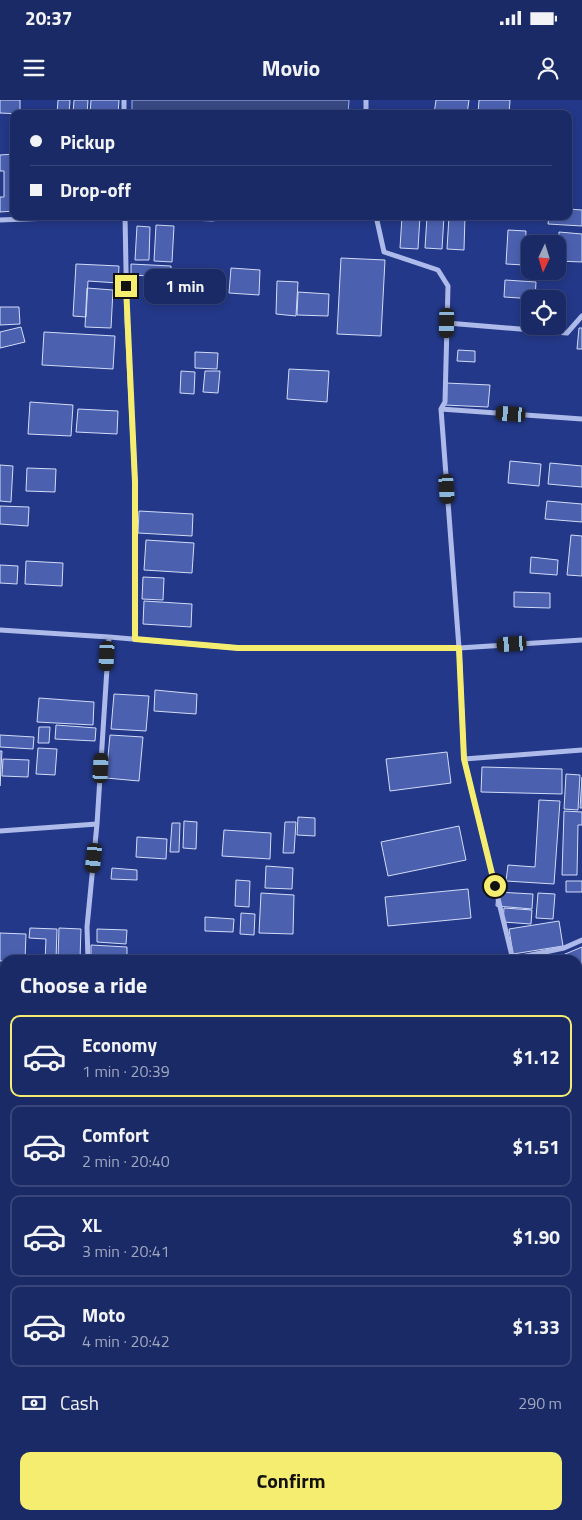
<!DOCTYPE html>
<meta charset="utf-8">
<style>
body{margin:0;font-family:"Titillium Web",sans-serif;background:#23326c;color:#f1f3f6;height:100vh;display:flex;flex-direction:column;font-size:19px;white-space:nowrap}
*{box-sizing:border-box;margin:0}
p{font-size:16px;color:#9fa7bf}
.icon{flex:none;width:28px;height:28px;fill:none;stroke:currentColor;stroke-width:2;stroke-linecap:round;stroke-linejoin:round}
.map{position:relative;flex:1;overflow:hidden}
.sheet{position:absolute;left:0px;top:855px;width:582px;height:565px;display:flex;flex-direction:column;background:#1a2a66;border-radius:15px 15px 0 0;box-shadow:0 2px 8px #0003,0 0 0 1px #38467a}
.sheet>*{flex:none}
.hud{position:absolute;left:10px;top:10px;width:562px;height:110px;border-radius:10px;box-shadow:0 2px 8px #0003,0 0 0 1px #38467a;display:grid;align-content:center;height:110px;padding:0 20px;background:#1a2a66}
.needle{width:32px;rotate:184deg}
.controls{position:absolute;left:521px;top:135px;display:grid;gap:10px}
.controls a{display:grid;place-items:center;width:45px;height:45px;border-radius:10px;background:#1a2a66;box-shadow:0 2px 8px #0003,0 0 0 1px #38467a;font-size:25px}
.end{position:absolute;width:22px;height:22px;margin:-11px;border:6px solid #f5ed70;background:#111;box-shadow:0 0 0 2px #111}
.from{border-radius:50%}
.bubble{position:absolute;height:35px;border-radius:10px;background:#1a2a66;box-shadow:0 2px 8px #0003,0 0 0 1px #38467a;font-size:16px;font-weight:700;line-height:35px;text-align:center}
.car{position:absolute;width:15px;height:30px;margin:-15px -8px;border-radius:6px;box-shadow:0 0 4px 1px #0007;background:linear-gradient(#222 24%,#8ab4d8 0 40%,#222 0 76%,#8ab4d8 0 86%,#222 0)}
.hud b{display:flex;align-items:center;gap:18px;height:48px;font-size:19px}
.hud b+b{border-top:1px solid #38467a}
.hud i{width:12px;height:12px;background:#f1f3f6}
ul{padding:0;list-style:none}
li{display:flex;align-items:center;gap:15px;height:82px;margin:0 10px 8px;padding:0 10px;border:2px solid #38467a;border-radius:10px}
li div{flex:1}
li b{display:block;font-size:19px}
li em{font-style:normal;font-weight:700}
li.selected{border-color:#f5ed70}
li>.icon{width:45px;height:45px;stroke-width:1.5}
h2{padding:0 20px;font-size:22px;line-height:60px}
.pay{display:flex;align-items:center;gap:12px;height:55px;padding:0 20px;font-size:19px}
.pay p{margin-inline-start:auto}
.action{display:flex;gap:10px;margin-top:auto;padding:10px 20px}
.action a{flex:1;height:58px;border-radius:10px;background:#f5ed70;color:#111;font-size:20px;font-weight:700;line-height:58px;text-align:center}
.status{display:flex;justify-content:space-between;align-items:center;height:35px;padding:0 25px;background:#1a2a66;direction:ltr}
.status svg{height:14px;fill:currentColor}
header{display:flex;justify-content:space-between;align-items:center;height:65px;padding:0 20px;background:#1a2a66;font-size:22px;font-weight:700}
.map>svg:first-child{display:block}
</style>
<div class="status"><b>20:37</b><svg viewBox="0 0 49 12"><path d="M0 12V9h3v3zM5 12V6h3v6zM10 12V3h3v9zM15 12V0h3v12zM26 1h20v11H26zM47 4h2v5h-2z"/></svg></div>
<header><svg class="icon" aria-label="menu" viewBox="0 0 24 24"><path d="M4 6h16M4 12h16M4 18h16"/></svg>Movio<svg class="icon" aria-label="person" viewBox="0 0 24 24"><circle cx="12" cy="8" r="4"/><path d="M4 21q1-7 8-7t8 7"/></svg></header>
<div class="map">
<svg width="582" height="1420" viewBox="0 0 582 1420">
<rect width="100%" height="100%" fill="#233888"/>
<path fill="#384883" stroke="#a2b3eb" d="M132,0H349L348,14H132Z"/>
<path fill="#4b61b0" stroke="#d2dbf7" d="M0,0H20V14L0,13Z
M58,0H70L69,14H57Z
M74,0H88L87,14H73Z
M91,0H119L118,14H90Z
M436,0H469L467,14H434Z
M479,0H510L509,14H478Z
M14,54V111L0,112V97H4V71H0V55Z
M569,109L582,110V126L548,124L549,116H569Z
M402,116H420L418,149L400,148Z
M427,116H444L442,149L425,148Z
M449,116H465L464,150L447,149Z
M156,125L174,126L172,162L154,161Z
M137,126L150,127L149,160H135Z
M508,130L526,131L524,165L506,164Z
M559,132L582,134V162L558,161Z
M341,158L385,160L381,236L337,234Z
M76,164L119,166L118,183L88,181L86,217L73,216Z
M131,164L171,166V177L131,175Z
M231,168L260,170L259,195L229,193Z
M184,171L206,172L205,195L183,194Z
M505,180L536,182L535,199L504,197Z
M277,181L298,182L296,216L276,214Z
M87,188L113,190L111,228L85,227Z
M298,192L329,194L328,216L297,215Z
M0,207H19L20,224L0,225Z
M21,227L25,242L0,248V232Z
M579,228H582V249H577Z
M44,232L115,236L113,269L42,265Z
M458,250L475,251V262L457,261Z
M195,252L218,253L217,269L195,268Z
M289,269L329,271L327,302L287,299Z
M181,271L195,272L194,294L180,293Z
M205,271H220L218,293L203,292Z
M446,283L490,285L488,307L444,305Z
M30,302L73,305L71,336L28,334Z
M78,309L118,311L117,334L76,332Z
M510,361L541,364L539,386L508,383Z
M550,363L582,366V387L548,384Z
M0,365L13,366L11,402L0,401Z
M27,368L56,369L55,392L26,391Z
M547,401L582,404V422L545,419Z
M0,406L29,407L28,426L0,424Z
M139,411L193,414L192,436L138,433Z
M571,435L582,436V476L567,475Z
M146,440L194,443L192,473L144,470Z
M531,457L558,460L557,475L530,473Z
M26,461L63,463L62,486L25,484Z
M0,465L18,466L17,484L0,483Z
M143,477L164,478L163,500L142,499Z
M514,492L550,493V508L514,507Z
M144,501L192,504L191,527L143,524Z
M155,590L197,594L196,614L154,611Z
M114,594L149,596L146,631L111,629Z
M39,598L94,602L93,625L37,622Z
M56,625L96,628L95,641L55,639Z
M39,627H50L49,643H38Z
M0,635L34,637L33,649L0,647Z
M110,635L143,637L139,681L106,678Z
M38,648L57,649L55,675L36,674Z
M0,651H2L0,686Z
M447,652L451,683L390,691L386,659Z
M3,659L29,660L28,677L2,676Z
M482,667L562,669V694L481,692Z
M566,674L580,675L578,710L564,709Z
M582,677V708H580Z
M539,700L560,701L554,784L506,781L508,765L535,767Z
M564,711L582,712V725H578L577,775H562Z
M298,717L315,718V736L297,735Z
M184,721L197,722L196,749L183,748Z
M285,722H296L294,753H283Z
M172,723H180L179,752H170Z
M459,726L466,760L388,776L381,742Z
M224,730L271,733L270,759L222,756Z
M137,737L167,739L166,759L136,757Z
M266,766L293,768L292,789L265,788Z
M112,768L137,770V780L111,779Z
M236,780L250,781L249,807L235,806Z
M566,781H582V792H566Z
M468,789L471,818L388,826L385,797Z
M497,792L533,794L532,809L496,806Z
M261,793L294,795L293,834L259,833Z
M538,793L555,794L553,819L536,818Z
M504,808L532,810L531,824L503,822Z
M241,813L255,814L254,835L240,834Z
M205,817L234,819L233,832L205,831Z
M559,821L563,846L513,854L509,829Z
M30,828L57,829L56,860H45L46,839L29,838Z
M59,828L81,829L80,859L58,858Z
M97,829L127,830L126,844L97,842Z
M0,833L26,834L25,860L0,861Z
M91,845L127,847V860H91Z
M582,847V872L578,873V860H559L558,857Z
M556,855L557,860H540Z
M580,947L582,959L578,960V948Z
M578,972L580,973L579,992H578Z
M578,1016L582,1017V1054H578Z
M578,1060L582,1061V1095L578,1094Z
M0,1138L5,1139V1177H0Z
M76,1415H101V1420H76Z
M238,1415H316V1420H238Z
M320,1415H451V1420H320Z
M470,1415H519L518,1420H469Z
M521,1415H527L564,1420H521Z"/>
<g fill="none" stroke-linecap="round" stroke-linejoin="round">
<path stroke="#aebbea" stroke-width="5" d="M124,0V14
M366,14V0
M125,116L127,221L135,382V539
M148,116L212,119L232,116
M376,116L384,152L438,170L448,186L445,302L441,309L459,548L464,659L513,860
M0,120L101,116
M447,223L567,233L582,216
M441,309L582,319
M0,530L109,537L238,548H459L582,540
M464,659L582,650
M0,731L97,724
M512,859L564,848L582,840
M88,860L87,827L97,724L109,537
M578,999L582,997
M578,1116L582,1132
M0,1125H5
M0,1256L5,1255
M578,1321L582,1323"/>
</g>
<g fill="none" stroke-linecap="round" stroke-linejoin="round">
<path stroke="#f5ed70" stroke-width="6" d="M126,186L135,382V539L238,548H459L464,659L495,786"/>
</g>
</svg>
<div class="controls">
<a><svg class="needle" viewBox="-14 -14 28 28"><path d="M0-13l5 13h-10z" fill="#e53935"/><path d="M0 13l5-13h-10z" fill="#9fa7bf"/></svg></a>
<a><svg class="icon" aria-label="locate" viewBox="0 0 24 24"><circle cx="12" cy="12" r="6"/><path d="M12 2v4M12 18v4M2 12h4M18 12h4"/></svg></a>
</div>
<i class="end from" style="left:495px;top:786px"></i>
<i class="end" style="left:126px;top:186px"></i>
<div class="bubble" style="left:144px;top:169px;width:82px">1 min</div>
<i class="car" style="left:447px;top:223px;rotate:181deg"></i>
<i class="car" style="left:511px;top:314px;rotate:274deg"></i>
<i class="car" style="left:447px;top:389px;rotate:176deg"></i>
<i class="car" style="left:512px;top:544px;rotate:266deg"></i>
<i class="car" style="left:107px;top:556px;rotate:183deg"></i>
<i class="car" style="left:101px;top:668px;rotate:3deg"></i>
<i class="car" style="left:94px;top:758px;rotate:186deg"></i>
<div class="hud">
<b><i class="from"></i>Pickup</b>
<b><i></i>Drop-off</b>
</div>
<section class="sheet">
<h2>Choose a ride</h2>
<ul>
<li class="selected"><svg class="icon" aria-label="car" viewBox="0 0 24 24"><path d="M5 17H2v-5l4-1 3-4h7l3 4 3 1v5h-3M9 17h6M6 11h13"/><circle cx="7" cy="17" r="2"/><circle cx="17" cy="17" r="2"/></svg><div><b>Economy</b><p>1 min · 20:39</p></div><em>$1.12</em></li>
<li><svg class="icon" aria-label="car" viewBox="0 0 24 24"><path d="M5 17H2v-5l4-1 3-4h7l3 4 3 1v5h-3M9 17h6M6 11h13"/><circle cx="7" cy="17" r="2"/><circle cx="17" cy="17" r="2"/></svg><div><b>Comfort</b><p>2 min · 20:40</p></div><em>$1.51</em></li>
<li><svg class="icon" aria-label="car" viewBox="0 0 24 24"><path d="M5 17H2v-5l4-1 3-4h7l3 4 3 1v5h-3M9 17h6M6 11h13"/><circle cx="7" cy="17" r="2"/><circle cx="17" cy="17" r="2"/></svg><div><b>XL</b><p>3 min · 20:41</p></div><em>$1.90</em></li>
<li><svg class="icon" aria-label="car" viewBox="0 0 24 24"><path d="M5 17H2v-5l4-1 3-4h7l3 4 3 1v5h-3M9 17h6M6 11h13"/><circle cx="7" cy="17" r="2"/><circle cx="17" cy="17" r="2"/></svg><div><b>Moto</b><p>4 min · 20:42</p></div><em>$1.33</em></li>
</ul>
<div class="pay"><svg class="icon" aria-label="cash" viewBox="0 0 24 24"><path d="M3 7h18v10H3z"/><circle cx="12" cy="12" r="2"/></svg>Cash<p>290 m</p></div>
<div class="action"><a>Confirm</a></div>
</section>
</div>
